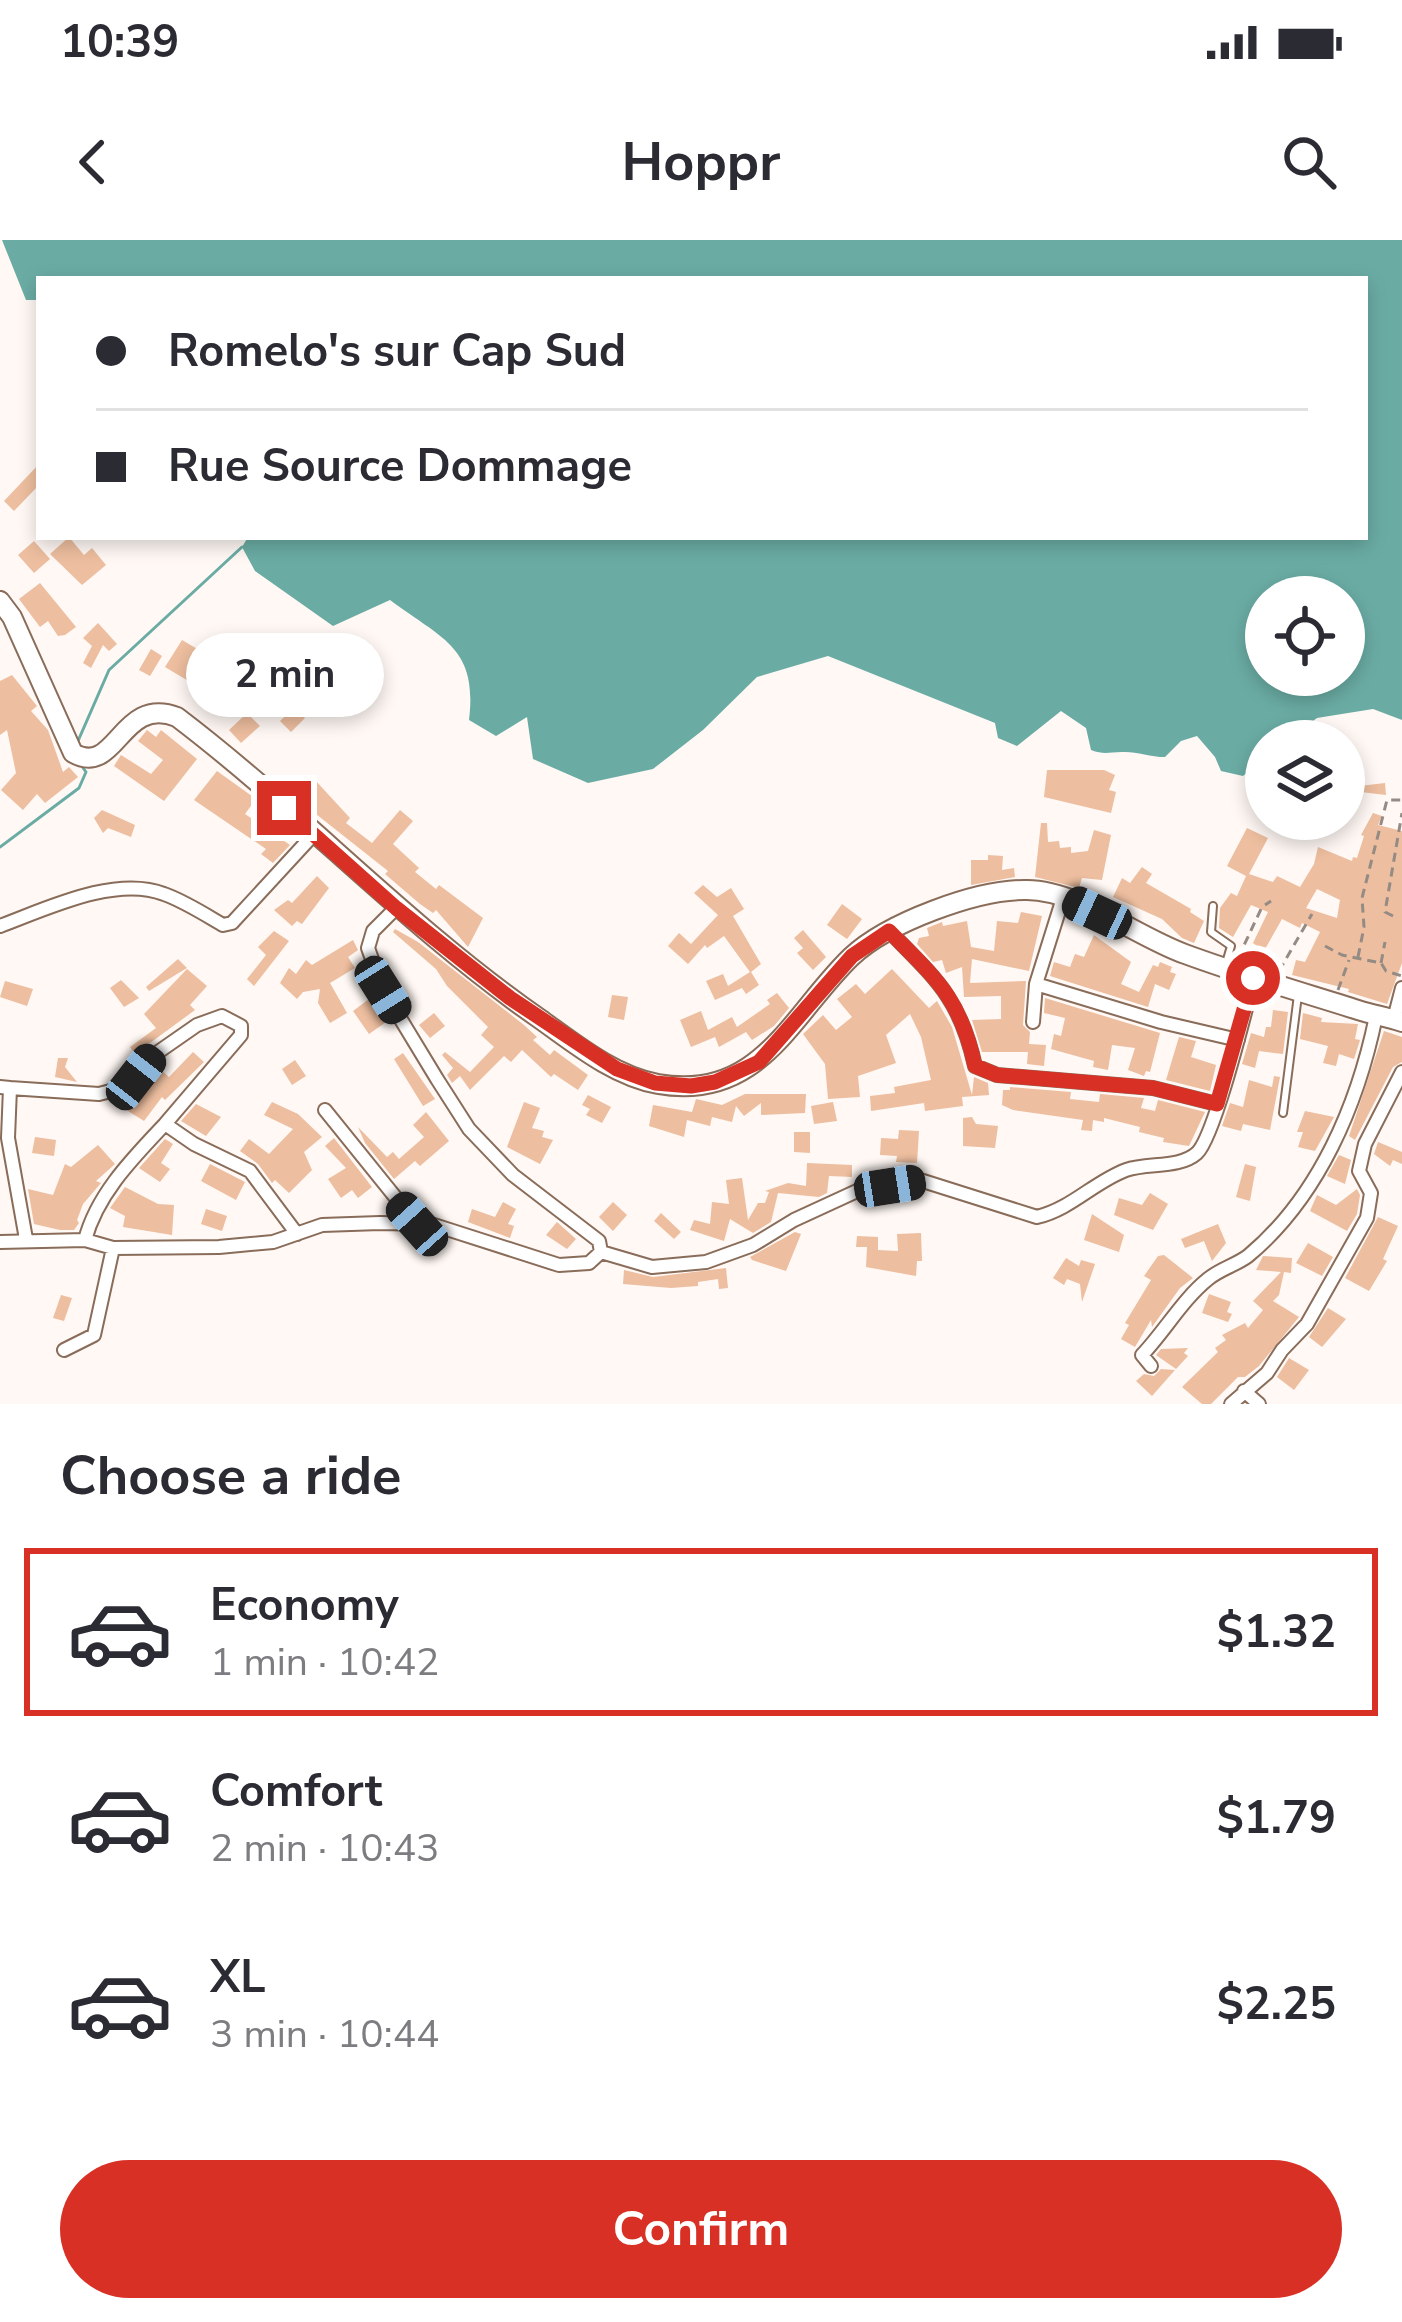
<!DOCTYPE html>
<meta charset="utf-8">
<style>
body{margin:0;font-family:"Nunito Sans",sans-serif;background:#f2f2f3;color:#2b2b33;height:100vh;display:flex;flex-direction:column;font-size:45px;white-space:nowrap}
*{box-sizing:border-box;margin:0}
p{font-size:39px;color:#7c7c81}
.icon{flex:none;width:66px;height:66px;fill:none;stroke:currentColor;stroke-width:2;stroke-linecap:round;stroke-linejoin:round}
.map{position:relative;height:1164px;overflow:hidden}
.sheet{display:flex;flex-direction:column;background:#fff;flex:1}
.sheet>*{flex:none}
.top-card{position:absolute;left:36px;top:36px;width:1332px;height:264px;border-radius:0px;box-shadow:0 6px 18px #0003;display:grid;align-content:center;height:264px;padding:0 60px;background:#fff}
.buttons{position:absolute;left:1245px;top:336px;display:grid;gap:24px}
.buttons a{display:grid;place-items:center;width:120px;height:120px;border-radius:50%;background:#fff;box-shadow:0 6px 18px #0003;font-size:60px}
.end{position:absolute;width:54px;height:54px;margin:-27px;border:15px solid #d93025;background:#fff;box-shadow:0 0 0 6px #fff}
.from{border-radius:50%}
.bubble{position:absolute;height:84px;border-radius:42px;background:#fff;box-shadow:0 6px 18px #0003;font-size:39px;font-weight:700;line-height:84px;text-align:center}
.car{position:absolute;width:36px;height:72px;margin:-36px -18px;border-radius:15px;box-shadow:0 0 9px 3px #0007;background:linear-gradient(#222 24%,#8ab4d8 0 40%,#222 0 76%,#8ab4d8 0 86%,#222 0)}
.top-card b{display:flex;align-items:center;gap:42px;height:114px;font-size:45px}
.top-card b+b{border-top:3px solid #e1e1e2}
.top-card i{width:30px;height:30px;background:#2b2b33}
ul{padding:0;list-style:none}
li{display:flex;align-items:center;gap:36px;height:168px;margin:0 24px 18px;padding:0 36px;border:6px solid transparent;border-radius:0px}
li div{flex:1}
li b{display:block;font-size:45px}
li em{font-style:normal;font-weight:700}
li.current{border-color:#d93025}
li>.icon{width:108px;height:108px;stroke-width:1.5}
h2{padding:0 60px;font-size:54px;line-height:144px}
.primary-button{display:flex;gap:24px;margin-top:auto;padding:24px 60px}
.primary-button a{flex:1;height:138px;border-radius:72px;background:#d93025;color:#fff;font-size:48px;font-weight:700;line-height:138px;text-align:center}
.status{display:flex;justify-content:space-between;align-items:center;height:84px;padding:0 60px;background:#fff;direction:ltr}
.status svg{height:33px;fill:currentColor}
header{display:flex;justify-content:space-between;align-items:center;height:156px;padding:0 60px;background:#fff;font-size:54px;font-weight:700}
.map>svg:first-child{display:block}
</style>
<div class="status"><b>10:39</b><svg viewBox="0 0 49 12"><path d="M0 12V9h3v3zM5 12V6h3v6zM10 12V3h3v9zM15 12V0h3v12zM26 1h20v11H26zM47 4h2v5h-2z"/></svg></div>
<header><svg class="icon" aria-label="back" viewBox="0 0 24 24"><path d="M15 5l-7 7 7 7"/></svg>Hoppr<svg class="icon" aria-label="search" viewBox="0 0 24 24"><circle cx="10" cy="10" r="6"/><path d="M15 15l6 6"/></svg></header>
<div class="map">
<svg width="1402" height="1164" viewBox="0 0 1402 1164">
<rect width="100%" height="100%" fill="#fff8f4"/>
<path fill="#6aaca4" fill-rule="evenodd" d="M2,0H1402V480L1373,469L1317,478L1286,501H1266V516L1243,536L1221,531L1215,517L1197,496L1181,501L1165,517C1150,517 1135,511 1122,512C1109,512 1104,515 1091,510L1086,488L1061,471L1017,506L998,498L995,483L828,416L757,437L703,490L653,529L588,543L533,519L527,477L496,496L469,480C478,407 442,399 390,360L333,386L255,331L242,307L248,297H1365V39H39V60H26ZM1266,357H1344V435H1266Z"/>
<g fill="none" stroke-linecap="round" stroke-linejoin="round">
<path stroke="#6aaca4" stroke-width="3" d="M78,501L109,430L242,307
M0,607L79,548L86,532L81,525"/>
</g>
<path fill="#edbe9f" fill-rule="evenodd" d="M39,224V245L14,271L4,261Z
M69,297L84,315L92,308L106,325L82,345L50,314Z
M34,301L50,319L34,333L18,315Z
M40,343L76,387L65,395L58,396L48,381L40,387L19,359Z
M98,383L117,404L109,411L103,405L91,428L83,423L92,406L83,398Z
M182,400L211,417L195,445L165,427Z
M151,409L162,416L150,436L139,430Z
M12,435L37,466L31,471L48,490L63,532L69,527L78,537L45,563L37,554L23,570L1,550L16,533L7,490L0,495V441Z
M294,467L305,478L291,492L280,481Z
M247,473L260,486L241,503L229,490Z
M147,490L156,497L161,490L197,519L164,561L114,526L121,515L151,534L163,520L138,501Z
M1047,530H1104L1115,535L1109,550L1116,552L1111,573L1044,557Z
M217,531L256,559L245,574L290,605L273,623L261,614L266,609L194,560Z
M315,540L350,578L346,583L372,603L400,570L413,581L393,604L419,628L415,632L436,649L439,645L483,678L468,707L436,670L433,673L420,664L385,634L388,631L297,559Z
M1385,543L1386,555L1352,551L1351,547Z
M102,570L135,585L131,597L108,588L103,593L94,578Z
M1373,573L1382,576L1378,585L1402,591V723L1387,764L1348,752L1349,749L1292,735L1296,720L1305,722L1320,692L1302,683L1300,688L1282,679L1264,711L1253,703L1268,672L1251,665L1233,697L1219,688L1220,668L1231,653L1237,656L1246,636L1227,626L1247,588L1268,598L1249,634L1273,642L1277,636L1300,647L1314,624L1318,607L1352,621L1353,617L1357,618L1364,596L1361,595ZM1317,649L1340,660L1337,678L1306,668Z
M1041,583H1047L1048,602L1059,601L1060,608L1071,607V613L1088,611L1094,590L1111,595L1102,640L1082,638L1079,648L1035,637Z
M988,615L1003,616L1002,630L1014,628L1015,637L971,645V620H988Z
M1142,627L1152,634L1146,643L1191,669L1190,672L1204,681L1194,703L1182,698L1162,679L1113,657L1122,638L1130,643Z
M317,636L329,648L302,684L297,681L292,686L274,670L288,660L292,663Z
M703,645L717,657L731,648L744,669L733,676L761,724L751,732L759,745L746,754L742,748L715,760L706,741L723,734L728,746L750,732L724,696L707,708L705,705L688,724L668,706L679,693L691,704L718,675L694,653Z
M842,664L862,679L847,699L827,685Z
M1021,672L1042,676L1029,731L972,719L970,743L1026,741L1023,785L1030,792L1029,804L1046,805L1044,826L1027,824L1028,812H982L972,780L1001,779V756L964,757L962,727L946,733L942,720L933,722L917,704L919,698L929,696L927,688L942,682L943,686L967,681L971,707L994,711L997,681L1018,683Z
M395,689L418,702L524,785L537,797L533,800L550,815L554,810L588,835L578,850L554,834L551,837L522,810L511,822L504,816L470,850L460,836L452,843L447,835L453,828L442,815L445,812L470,832L494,807L481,795L488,787L447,746L436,729L393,692Z
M803,690L826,717L813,730L797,713L803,708L794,698Z
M274,691L289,701L254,746L247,739L266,715L258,707Z
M1094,695L1131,722L1121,744L1139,752L1153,725L1158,727L1160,722L1172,727L1170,732L1176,734L1169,750L1155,744L1148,767L1050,736L1054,722L1070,727L1075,714L1084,717Z
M353,700L358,710L348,717L355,728L330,743L347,773L330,783L318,763L320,749L303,752L297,759L280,743L289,728L296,734L306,720L312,725Z
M178,719L187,728L149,751L146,747Z
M187,729L207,746L190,765L195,770L135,814L130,807L156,788L144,774Z
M892,729L929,768L937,761L952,787L972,855L974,837L988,843L989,855L962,857L963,866L925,871L924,863L871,871L870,856L895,853L894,847L931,840L921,797L910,774L886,795L896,823L858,836L860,857L828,859L825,824L803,794L823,775L836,790L852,777L837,759L856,744L865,754Z
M121,740L139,758L124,767L110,748Z
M5,741L33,749L27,766L0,757Z
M777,753L789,768L774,786L752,800L746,792L719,807L715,797L691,807L680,780L701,771L708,790L732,777L737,787L770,764L767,760Z
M612,755L628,757L624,780L608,777Z
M373,756L389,780L369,794L353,771Z
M1045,758L1160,793L1150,832L1146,831L1144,836L1128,830L1135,808L1112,805L1108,830L1093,827L1094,821L1051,809L1054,794L1061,796L1065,778L1044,773Z
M1273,770L1288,772L1283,814L1259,811L1255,828L1242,824L1251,793L1264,797L1266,787H1271Z
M434,773L445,786L430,798L419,785Z
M1303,773L1322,778L1321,782L1358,784L1355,799L1360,800L1354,819L1339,814L1336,826L1323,823L1328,806L1300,799Z
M1384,791L1402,797V822L1393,827L1355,900L1349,896Z
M1179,797L1196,801L1191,817L1216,825L1210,851L1166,840Z
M193,812L204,822L165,860L162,857L144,881L120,866L159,828L169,837Z
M403,813L435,859L423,866L394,819Z
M58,818H68L65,827L77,842L55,837Z
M295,820L306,836L292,845L282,829Z
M1274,836L1280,837L1270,890L1243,884L1241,891L1222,886L1230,863L1243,867L1249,840L1272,847Z
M1010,847L1071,852L1070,859L1099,862L1100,854L1144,858L1141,868L1155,871L1158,860L1205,872L1189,906L1163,902L1164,898L1139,892L1140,887L1104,878V882L1093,880L1092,891L1081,890L1083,880L1013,870L1002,865L1003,850H1010Z
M745,854H806L805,873L761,875V863L744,876L736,866L732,882L712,877L710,886L687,880L684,897L649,886L653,865L692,872L696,859L722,865Z
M588,855L611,867L602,883L586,875L590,869L582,865Z
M272,862L298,874L322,897L304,912L312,930L289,953L275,940L272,943L258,924L240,911L249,899L269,914L293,889L264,875Z
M524,862L540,868L532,888L544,891L542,897L553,900L540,924L507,907Z
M833,862L837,881L814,884L811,866Z
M196,864L221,877L206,896L181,881Z
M1305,871L1334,877L1315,911L1298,907L1303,892H1297Z
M426,872L449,901L420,926L415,921L394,939L365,903L358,887L387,917L393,912L399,919L424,897L413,885Z
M972,877L976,884L998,886L995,908L963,906V878Z
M899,890L919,891L917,923L896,922L897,916L880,915L881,898L898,899Z
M794,892H810V913L794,912Z
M35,897L56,900L54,916L32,913Z
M334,898L372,947L358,958L352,950L341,958L328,939L346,928L325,906Z
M165,899L173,904L161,923L170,929L160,942L139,928Z
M1378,902L1402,912V924L1393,920L1390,926L1374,914Z
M98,905L115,924L96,941L101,943L83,964L77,980L79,983L74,990H60L34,984L28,949L53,955L65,924L71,927Z
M1339,915L1351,920L1345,944L1327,936Z
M807,923L852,925V937L829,936L827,953L819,957L778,953L771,982L753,993L730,979L724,1001L690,990L694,980L710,984L712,962L729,964L726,940L742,938L748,980L758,963H765L769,952L765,951L788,943L806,946Z
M210,924L245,942L236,960L201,941Z
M1245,924L1256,927L1250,961L1236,957Z
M125,947L158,964L174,965L172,995L123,987L125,976L110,968Z
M1357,949L1360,955L1357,974L1347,991L1310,971L1317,955L1336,965Z
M1150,953L1168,964L1153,990L1114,975L1119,958L1142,965Z
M503,962L516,969L508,984L514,986L510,998L468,982L472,969L495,977Z
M613,962L627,975L613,991L599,977Z
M206,969L227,976L222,991L201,984Z
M661,973L681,992L674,999L654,981Z
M1092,974L1124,995L1119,1012L1084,1000Z
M1378,977L1398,986L1383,1019L1387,1021L1369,1051L1345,1038Z
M557,982L576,999L567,1009L546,995Z
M1218,984L1226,1003L1212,1021L1204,1001L1185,1008L1181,999Z
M795,992L801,994L786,1031L752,1020L750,1017Z
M921,993L922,1021H917L916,1036L866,1027L867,1007H856L857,996L878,997V1010L898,1011L897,994Z
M1308,1003L1333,1017L1322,1036L1296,1023Z
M1164,1015L1193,1038L1180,1048L1152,1087L1151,1080L1135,1107L1121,1099L1129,1085L1125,1083L1151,1040L1144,1036L1158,1016Z
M1263,1016L1292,1018L1291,1033L1284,1032L1279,1055L1273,1061L1299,1077L1259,1126L1245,1137H1238L1211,1164H1202L1182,1147L1218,1112L1215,1108L1226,1100L1222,1095L1245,1083L1248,1088L1263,1070L1253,1061L1281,1032L1256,1030Z
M1066,1018L1079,1026L1081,1020L1095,1024L1082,1062L1080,1044L1067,1039L1064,1045L1053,1038Z
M726,1028L728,1048L719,1049L718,1039L698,1042V1046L671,1048L623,1044L624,1030L653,1037Z
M1209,1054L1231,1062L1227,1072L1232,1074L1228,1082L1202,1073Z
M61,1055L72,1058L64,1081L53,1078Z
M1328,1068L1346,1079L1322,1107L1309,1097Z
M1188,1108L1184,1113L1188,1116L1176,1129L1156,1115L1161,1109Z
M1289,1118L1309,1130L1294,1150L1277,1137Z
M1161,1129L1175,1130L1152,1156L1136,1141L1144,1134L1154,1136Z"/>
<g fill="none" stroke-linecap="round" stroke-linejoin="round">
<g stroke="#896c59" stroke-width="10">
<path id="service" d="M1213,666L1211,692L1231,706L1226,723
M1283,873L1298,755"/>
</g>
<g stroke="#896c59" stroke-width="16">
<path id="minor" d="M396,668L373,691L368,708L383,750L437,839L469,889L513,935L599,1001L601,1012L652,1027L706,1022L753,1005L794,980L857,951L923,941L1037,977C1071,969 1094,942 1126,930C1148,922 1179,929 1197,913C1215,896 1246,768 1254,738
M0,686C46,669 115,635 164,654C184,661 204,674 223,685L232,683L314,594
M889,691C936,739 960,758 975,826L997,835L1153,848L1217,864
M1036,744L1161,782L1238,800
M1394,779L1402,748
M1033,782L1036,744L1063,658
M0,847L10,848L8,898L26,999
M10,848L99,854L122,848L151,817L197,785L222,776L241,786V795L165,884
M325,870L417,984
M85,1000C97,954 133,918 165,884L194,904L250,931L297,994
M0,1002L85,1000L113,1008L219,1007L273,1002L322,985L380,983L431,984L559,1025L589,1023L601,1012
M64,1110L94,1095L113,1008
M1151,1126L1142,1115C1164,1092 1183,1059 1208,1039C1220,1029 1236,1025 1248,1016C1319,957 1358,864 1376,776
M1244,1151L1259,1164
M1231,1164L1267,1133L1282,1110L1307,1084L1367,978L1371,953L1359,931L1365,904L1402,832"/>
</g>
<g stroke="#896c59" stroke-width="22">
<path id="secondary" d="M0,361L12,377L73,513C117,538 120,455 177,477C302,572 410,689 540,779C575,804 614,836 658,844C760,862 791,775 851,717C887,683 977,649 1027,650C1078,650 1137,697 1185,714C1242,735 1301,752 1358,770C1373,775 1388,777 1402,782"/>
</g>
<path stroke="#958b85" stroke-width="3" stroke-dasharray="9 6" stroke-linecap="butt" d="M1393,676L1385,672L1402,573
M1325,706L1342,715L1381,723L1386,731L1402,736
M1358,717L1364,687L1362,658L1387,560H1402
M1238,718L1262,667L1271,661
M1381,723L1385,702
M1279,731L1312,674
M1338,750L1349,720"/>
<use href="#service" stroke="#fff" stroke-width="6"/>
<use href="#minor" stroke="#fff" stroke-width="12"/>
<use href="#secondary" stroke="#fff" stroke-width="18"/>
</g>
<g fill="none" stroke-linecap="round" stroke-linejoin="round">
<path stroke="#d93025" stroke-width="15" d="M284,568L396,668L510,758L617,829L655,843L691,846L715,842L759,822L852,716L889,691C936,739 960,757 975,826L997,835L1153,848L1217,864L1253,738"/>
</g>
</svg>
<div class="buttons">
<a><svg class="icon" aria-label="locate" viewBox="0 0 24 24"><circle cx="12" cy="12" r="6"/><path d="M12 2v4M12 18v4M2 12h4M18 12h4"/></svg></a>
<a><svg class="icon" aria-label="layers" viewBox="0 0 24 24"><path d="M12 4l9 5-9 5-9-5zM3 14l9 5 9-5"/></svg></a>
</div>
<i class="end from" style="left:1253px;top:738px"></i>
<i class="end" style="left:284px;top:568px"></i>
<div class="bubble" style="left:186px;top:393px;width:198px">2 min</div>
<i class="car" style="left:1097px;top:673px;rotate:295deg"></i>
<i class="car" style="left:383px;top:750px;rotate:148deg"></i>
<i class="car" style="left:136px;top:837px;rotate:38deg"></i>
<i class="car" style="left:890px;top:946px;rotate:81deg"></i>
<i class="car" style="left:417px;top:984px;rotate:318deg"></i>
<div class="top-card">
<b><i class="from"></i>Romelo's sur Cap Sud</b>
<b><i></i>Rue Source Dommage</b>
</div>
</div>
<section class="sheet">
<h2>Choose a ride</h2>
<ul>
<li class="current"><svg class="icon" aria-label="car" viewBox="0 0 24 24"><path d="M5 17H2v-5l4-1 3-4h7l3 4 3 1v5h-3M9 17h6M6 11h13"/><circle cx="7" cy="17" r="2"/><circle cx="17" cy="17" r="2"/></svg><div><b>Economy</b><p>1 min · 10:42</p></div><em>$1.32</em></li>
<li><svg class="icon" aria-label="car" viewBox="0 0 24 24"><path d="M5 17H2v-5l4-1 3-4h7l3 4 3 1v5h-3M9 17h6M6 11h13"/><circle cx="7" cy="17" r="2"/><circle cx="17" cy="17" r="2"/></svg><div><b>Comfort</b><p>2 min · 10:43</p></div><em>$1.79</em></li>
<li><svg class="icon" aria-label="car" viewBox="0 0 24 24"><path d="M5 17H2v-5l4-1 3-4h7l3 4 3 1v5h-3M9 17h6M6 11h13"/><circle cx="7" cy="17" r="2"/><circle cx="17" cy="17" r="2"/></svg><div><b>XL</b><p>3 min · 10:44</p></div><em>$2.25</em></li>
</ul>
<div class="primary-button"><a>Confirm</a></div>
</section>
